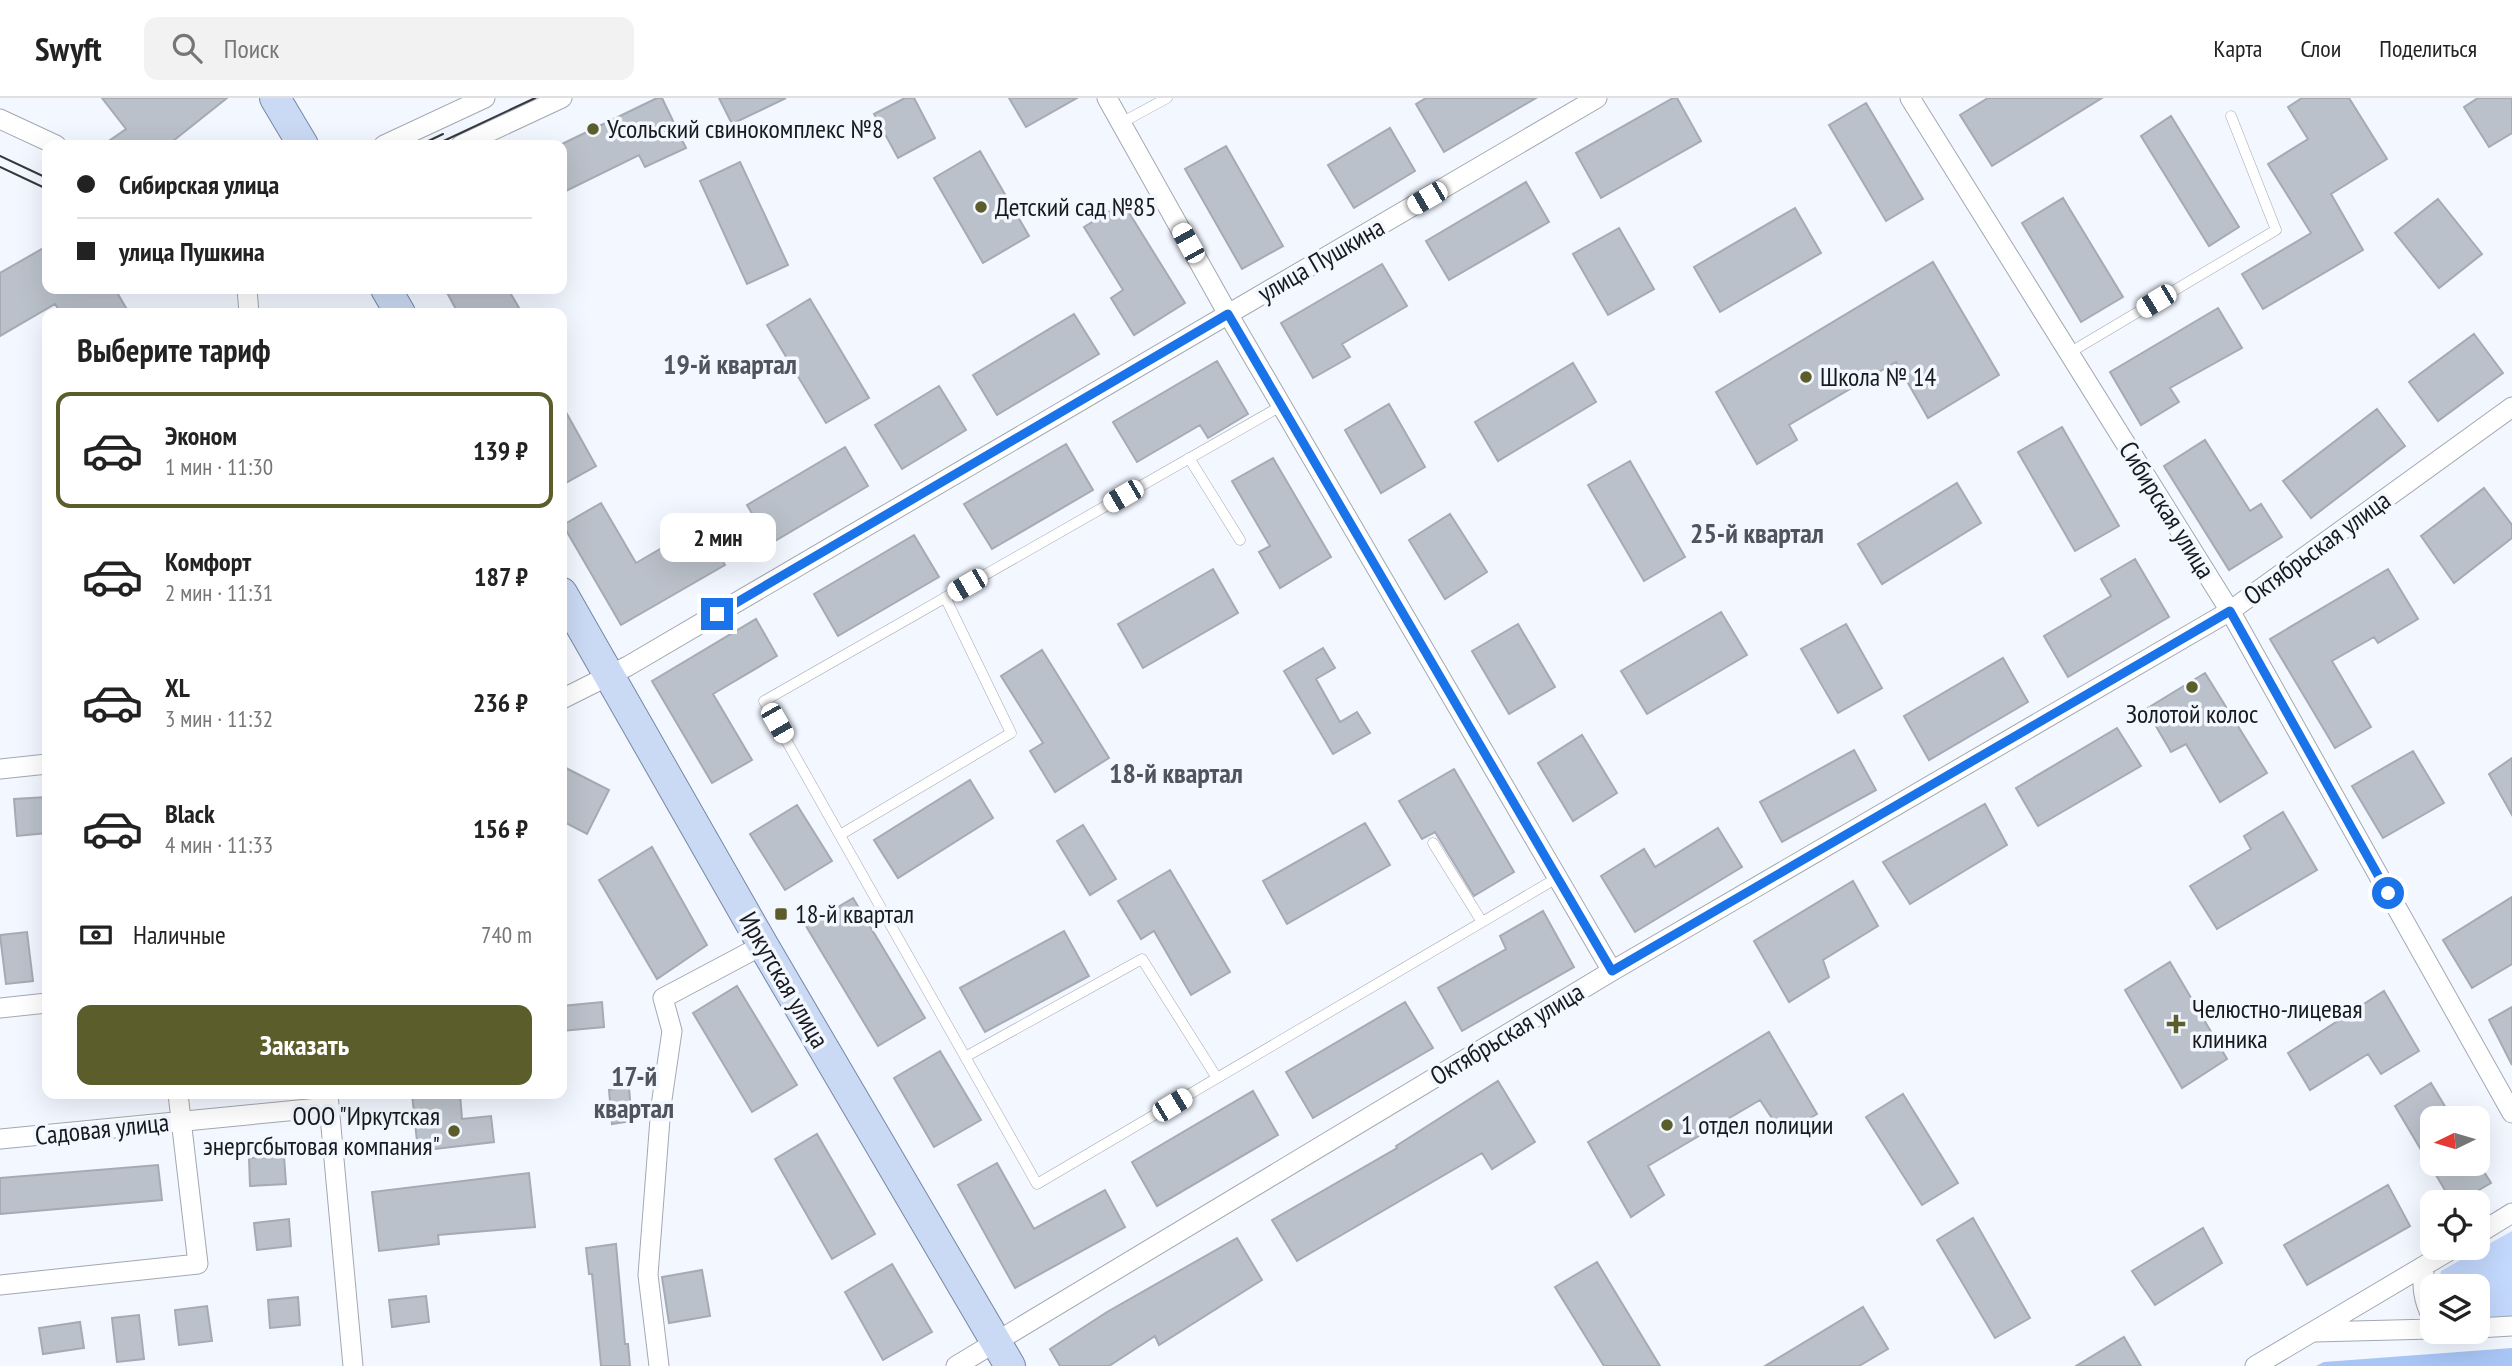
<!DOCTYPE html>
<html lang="ru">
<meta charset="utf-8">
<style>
body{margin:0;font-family:"PT Sans Narrow",sans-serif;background:#f2f2f2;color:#222;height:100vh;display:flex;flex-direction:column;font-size:26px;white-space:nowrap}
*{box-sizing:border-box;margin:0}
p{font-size:23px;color:#767676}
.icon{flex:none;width:38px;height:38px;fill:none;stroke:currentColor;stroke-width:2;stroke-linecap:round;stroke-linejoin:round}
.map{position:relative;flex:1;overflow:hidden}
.panel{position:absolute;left:42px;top:210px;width:525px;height:791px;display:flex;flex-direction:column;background:#fff;border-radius:14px;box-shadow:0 7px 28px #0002}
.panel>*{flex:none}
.guide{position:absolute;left:42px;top:42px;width:525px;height:154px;border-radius:14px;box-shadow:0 7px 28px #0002;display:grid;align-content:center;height:154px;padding:0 35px;background:#fff}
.needle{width:46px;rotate:265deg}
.fabs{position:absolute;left:2420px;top:1008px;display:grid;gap:14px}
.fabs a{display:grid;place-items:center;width:70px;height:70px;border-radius:14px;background:#fff;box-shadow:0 7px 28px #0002;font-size:35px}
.end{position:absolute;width:32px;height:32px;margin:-16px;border:9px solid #1a73e8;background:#fff;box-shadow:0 0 0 4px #fff}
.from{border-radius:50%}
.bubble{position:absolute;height:49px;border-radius:14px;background:#fff;box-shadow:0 7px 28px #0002;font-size:23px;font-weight:800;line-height:49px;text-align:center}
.car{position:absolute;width:21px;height:42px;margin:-21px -10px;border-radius:9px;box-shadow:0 0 5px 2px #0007;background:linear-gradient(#fff 24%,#345 0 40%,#fff 0 76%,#345 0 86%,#fff 0)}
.guide b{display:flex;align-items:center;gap:24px;height:66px;font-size:26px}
.guide b+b{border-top:2px solid #e0e0e0}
.guide i{width:18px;height:18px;background:#222}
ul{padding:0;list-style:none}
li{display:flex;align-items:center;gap:21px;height:116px;margin:0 14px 10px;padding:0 21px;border:4px solid transparent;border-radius:14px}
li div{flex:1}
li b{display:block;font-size:26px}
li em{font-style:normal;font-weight:800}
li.current{border-color:#5b5d2b}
li>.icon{width:63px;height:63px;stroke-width:1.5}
h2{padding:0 35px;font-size:32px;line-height:84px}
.pay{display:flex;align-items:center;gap:18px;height:77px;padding:0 35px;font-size:26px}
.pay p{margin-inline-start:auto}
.button{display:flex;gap:14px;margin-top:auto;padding:14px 35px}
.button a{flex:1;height:80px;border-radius:14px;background:#5b5d2b;color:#fff;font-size:28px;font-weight:800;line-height:80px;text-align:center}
header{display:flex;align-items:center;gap:42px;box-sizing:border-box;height:98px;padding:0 35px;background:#fff;border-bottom:2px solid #e0e0e0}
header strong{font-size:33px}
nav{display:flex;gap:38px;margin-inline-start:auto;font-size:24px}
.search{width:490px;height:63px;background:#f2f2f2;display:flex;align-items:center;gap:18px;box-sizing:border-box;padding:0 24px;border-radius:14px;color:#767676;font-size:26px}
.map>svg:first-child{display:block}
</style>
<header>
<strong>Swyft</strong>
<div class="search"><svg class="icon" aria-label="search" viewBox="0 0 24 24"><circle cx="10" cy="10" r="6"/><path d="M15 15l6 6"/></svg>Поиск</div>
<nav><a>Карта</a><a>Слои</a><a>Поделиться</a></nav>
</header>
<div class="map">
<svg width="2512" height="1268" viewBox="0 0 2512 1268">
<rect width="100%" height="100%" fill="#f3f7ff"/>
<path fill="#c4d9fe" d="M2512,1133V1222L2478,1224V1188H2438L2441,1173Z"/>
<path fill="#a8c5f6" d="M2512,1250V1268H2316L2324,1264Z"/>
<path fill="#bbc1ca" stroke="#a5aab3" stroke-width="2" d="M102,0H227L168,47H103L126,31Z
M657,0H662L686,50L645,69L639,57L562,95V46Z
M719,0H786L732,26Z
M905,0H914L935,40L898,60L874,16Z
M1009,0H1077L1026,29Z
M1426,0H1536L1444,54L1416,6Z
M1673,0H1677L1701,43L1601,100L1576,55Z
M1988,0H2102L1992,68L1960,17Z
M2302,0H2349L2387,61L2331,96L2363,152L2263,211L2242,176L2311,135L2268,66L2308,41L2288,9Z
M2478,0H2512V35L2489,49L2464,9Z
M1866,5L1923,101L1886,123L1829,27Z
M2171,18L2239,129L2209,148L2141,38Z
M1390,30L1415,73L1354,110L1328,67Z
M1226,48L1283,148L1242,171L1185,71Z
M980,53L1029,138L983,165L934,80Z
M740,64L788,167L747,186L700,83Z
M1526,84L1549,124L1449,182L1426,143Z
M2063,100L2123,199L2081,224L2022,125Z
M2438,101L2482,156L2439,190L2395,135Z
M1123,105L1185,205L1134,237L1111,200L1123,192L1084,129Z
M1795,110L1821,155L1720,214L1694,169Z
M1619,130L1654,191L1608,217L1573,156Z
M47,148V191H115L129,215H61L55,206L0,238V175Z
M1933,164L1999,277L1928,320L1896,264L1789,327L1797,342L1757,366L1716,294Z
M1382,166L1407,208L1342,246L1350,259L1313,280L1281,225Z
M445,191H508L522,215H458Z
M810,201L869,300L826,325L767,227Z
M2218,210L2242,250L2170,290L2179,304L2141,327L2110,274Z
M1074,216L1099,256L997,317L973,277Z
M2474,236L2503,275L2438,323L2409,284Z
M1217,263L1248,316L1208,340L1200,327L1137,364L1113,324Z
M1573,265L1596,304L1498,363L1475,324Z
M939,288L966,332L902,371L875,327Z
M1389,306L1425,369L1381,395L1345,332Z
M562,307L596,368L562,387Z
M2377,311L2405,348L2311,420L2283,383Z
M2062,329L2119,428L2075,453L2018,354Z
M2205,342L2250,413L2261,406L2282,439L2229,472L2164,368Z
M1066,346L1093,392L992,451L964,406Z
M845,349L868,388L770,446L747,407Z
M1273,360L1331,459L1280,490L1259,454L1270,448L1232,383Z
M1630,363L1685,459L1644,483L1588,387Z
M1957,385L1981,425L1882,486L1858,446Z
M2484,390L2512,427V440L2454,485L2421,438Z
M601,405L636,465L701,427L725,467L621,527L563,427Z
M1450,416L1487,474L1445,501L1409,442Z
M914,437L939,479L838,538L814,496Z
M2135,461L2169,519L2068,579L2044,538L2111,498L2101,481Z
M1213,471L1238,515L1143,570L1118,526Z
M2388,471L2418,521L2378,545L2374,539L2332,563L2371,629L2335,650L2270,541Z
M1721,514L1747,557L1647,616L1621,573Z
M756,521L777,558L713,596L752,662L712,685L652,583Z
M1518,526L1555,589L1509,616L1472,553Z
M1846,526L1882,590L1838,615L1801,551Z
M1323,550L1335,570L1316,581L1340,624L1357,614L1370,635L1333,656L1284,573Z
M1042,552L1109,660L1055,694L1030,653L1043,645L1001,578Z
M2003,560L2028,604L1929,662L1904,618Z
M2205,575L2267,675L2220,704L2186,646L2171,654L2146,611Z
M2117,630L2141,668L2038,728L2016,690Z
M1582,637L1617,695L1573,723L1538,665Z
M1854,652L1876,692L1782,744L1760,704Z
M2413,653L2444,705L2383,740L2352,688Z
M2512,660V717L2489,676Z
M562,668L609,692L587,736L562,723Z
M1454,671L1514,774L1474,798L1435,734L1422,741L1399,703Z
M970,682L993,720L898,780L874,742Z
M47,699V735L17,738L14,701Z
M1985,706L2007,747L1910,806L1883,764Z
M797,707L832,763L785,792L750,736Z
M2283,714L2317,772L2217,831L2190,788L2251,751L2244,738Z
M1365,725L1390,767L1287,826L1263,783Z
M1083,727L1116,781L1090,797L1057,743Z
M1718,730L1742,769L1635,834L1601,778L1644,751L1655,769Z
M652,749L707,847L657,881L599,782Z
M1170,772L1230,874L1191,897L1154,833L1141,841L1118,803Z
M1853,783L1878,828L1823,862L1829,879L1789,904L1754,843Z
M2512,799V866L2472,890L2443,842Z
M853,800L925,920L878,948L806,828Z
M1543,813L1574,869L1462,933L1438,890L1506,851L1500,838Z
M1064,833L1089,878L985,934L960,890Z
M27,834L33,883L6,886L0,837Z
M2170,864L2227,961L2182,990L2125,892Z
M737,888L797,987L752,1014L693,915Z
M2384,893L2419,953L2381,976L2368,956L2310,992L2288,955Z
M602,904L604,929L562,933V908Z
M1405,904L1433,950L1313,1020L1286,974Z
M2512,909V967L2489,922Z
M1769,934L1817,1016L1783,1037L1760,1002L1648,1068L1664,1097L1631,1119L1588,1044Z
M940,953L981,1022L934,1049L894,980Z
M1498,983L1535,1044L1492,1071L1482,1055L1297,1163L1272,1122L1397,1050L1396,1048Z
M2431,985L2452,1020H2432V1066H2479L2491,1085L2458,1104H2452L2395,1008Z
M629,990L632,1023L612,1026L609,992Z
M1253,993L1278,1037L1157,1108L1132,1064Z
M412,996H460L462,1021L491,1018L494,1044L418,1053Z
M1903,996L1958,1085L1922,1107L1866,1019Z
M817,1036L875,1136L832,1161L775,1061Z
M284,1058L286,1086L250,1088L249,1060Z
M997,1065L1034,1131L1105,1092L1125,1129L1015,1190L958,1087Z
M158,1067L162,1102L0,1116V1080Z
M529,1075L535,1129L438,1137L439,1146L379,1153L372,1094Z
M2388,1087L2410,1128L2307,1187L2284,1147Z
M1973,1120L2030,1220L1995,1240L1937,1142Z
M289,1121L291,1148L257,1152L254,1125Z
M2203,1130L2222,1165L2155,1207L2132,1173Z
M1237,1140L1262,1182L1159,1247L1155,1238L1109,1268H1060L1050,1251L1107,1214Z
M616,1146L625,1246H628L630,1268H601L592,1176H589L586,1150Z
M1597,1164L1660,1268H1604L1555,1189Z
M892,1166L932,1234L883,1262L845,1194Z
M702,1172L710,1218L669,1225L662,1179Z
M426,1198L429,1224L392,1229L389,1202Z
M298,1199L300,1227L270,1230L268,1202Z
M207,1208L212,1243L179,1247L175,1212Z
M1863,1209L1888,1251L1859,1268H1765Z
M139,1217L144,1261L117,1264L112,1220Z
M80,1224L84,1250L43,1256L39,1230Z
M2124,1239L2141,1268H2076Z"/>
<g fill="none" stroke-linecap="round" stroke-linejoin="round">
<g stroke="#a3a8b1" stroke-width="11">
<path id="service" d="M1121,25L1167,0
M2069,255L2276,132L2231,18
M1281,308L764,603L1037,1086L1557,780
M1189,360L1240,442
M840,737L1011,635L945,499
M1433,745L1482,824
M965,959L1142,861L1217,980"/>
</g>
<g stroke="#a3a8b1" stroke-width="21">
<path id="minor" d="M1107,0L1228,216L1612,873
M1910,0L2230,513L2512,1015
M0,21L56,47
M384,47L485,0
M461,47L562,0
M247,191L249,215
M562,601L628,568L1597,0
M0,671L47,666
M0,910L47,905
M328,996L353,1268
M0,1041L329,1009
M2478,1136L2512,1115
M2425,1168C2421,1187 2423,1202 2432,1219
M0,1187L198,1166L178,996
M2478,1230L2512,1228
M2315,1234L2432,1231
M659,1268L648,1177L661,1008L672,933L663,900L763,847
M956,1268L1612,873L2230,513L2512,309
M2255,1268L2454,1150"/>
</g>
<g stroke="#7687a5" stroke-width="32">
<path id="primary" d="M275,0L303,47
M386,191L400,215
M562,495L763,847L1010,1268"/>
</g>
<use href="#service" stroke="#fff" stroke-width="10"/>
<use href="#minor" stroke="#fff" stroke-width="19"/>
<use href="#primary" stroke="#cbdaf4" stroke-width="30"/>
<path stroke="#35373c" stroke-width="2" d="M420,47L443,36
M435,47L535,0
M0,58L47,80
M0,69L47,91"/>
</g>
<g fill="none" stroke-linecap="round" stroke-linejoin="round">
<path stroke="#1a73e8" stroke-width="9" d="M717,516L1228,216L1612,873L2230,513L2388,795"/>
</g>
<g fill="#5b5d2b" stroke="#f3f7ff" stroke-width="2.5">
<circle cx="593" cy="31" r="7"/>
<circle cx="981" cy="109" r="7"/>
<circle cx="1806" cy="279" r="7"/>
<circle cx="2192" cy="589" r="7"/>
<rect x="774" y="809" width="14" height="14" rx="3.5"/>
<path d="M2172.5 915.5h7v7h7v7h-7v7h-7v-7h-7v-7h7z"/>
<circle cx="1667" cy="1027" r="7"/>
<circle cx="454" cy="1033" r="7"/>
</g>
<g text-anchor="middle" stroke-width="7" stroke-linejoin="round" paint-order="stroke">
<g font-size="26" fill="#181a1e" stroke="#f3f7ff" text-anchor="start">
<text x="607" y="40">Усольский свинокомплекс №8</text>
<text x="995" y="118">Детский сад №85</text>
<text x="1820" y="288">Школа № 14</text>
<text x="2192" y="625" text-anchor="middle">Золотой колос</text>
<text x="795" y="825">18-й квартал</text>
<text x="2192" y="920">Челюстно-лицевая<tspan x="2192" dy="30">клиника</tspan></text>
<text x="440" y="1027" text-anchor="end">ООО "Иркутская<tspan x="440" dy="30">энергсбытовая компания"</tspan></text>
<text x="1681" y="1036">1 отдел полиции</text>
</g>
<g font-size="26" fill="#181a1e" stroke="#f3f7ff">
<text transform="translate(1321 162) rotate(-30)" y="9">улица Пушкина</text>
<text transform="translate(2167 412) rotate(58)" y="9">Сибирская улица</text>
<text transform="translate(2317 450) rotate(-36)" y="9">Октябрьская улица</text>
<text transform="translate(784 882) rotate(60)" y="9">Иркутская улица</text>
<text transform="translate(1507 936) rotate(-31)" y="9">Октябрьская улица</text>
<text transform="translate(102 1031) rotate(-6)" y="9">Садовая улица</text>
</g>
<g font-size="28" font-weight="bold" fill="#50555d" stroke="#f3f7ff">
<text x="730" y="276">19-й квартал</text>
<text x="1757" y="445">25-й квартал</text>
<text x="1176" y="685">18-й квартал</text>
<text x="634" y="988">17-й<tspan x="634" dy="32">квартал</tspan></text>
</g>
</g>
</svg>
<div class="fabs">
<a><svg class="needle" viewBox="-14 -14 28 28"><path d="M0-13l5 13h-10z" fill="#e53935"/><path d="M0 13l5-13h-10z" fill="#767676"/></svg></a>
<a><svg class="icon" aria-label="locate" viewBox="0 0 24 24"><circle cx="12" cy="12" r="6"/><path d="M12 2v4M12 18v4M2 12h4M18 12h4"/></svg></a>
<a><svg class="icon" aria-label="layers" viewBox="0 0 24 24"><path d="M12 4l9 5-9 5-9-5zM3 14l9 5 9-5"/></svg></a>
</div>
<i class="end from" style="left:2388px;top:795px"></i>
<i class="end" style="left:717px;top:516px"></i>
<div class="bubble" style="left:660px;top:415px;width:116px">2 мин</div>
<i class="car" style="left:1427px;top:100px;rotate:240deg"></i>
<i class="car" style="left:1188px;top:145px;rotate:331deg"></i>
<i class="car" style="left:2156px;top:203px;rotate:239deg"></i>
<i class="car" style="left:1123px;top:398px;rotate:240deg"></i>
<i class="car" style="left:967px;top:487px;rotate:240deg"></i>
<i class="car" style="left:777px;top:625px;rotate:150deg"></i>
<i class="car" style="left:1172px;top:1007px;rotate:59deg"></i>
<div class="guide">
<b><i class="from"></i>Сибирская улица</b>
<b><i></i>улица Пушкина</b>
</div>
<section class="panel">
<h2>Выберите тариф</h2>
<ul>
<li class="current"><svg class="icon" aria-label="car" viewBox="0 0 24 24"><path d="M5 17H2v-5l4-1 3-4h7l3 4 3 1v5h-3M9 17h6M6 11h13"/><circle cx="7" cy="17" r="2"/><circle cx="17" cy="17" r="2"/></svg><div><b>Эконом</b><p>1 мин · 11:30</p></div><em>139 ₽</em></li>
<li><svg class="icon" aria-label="car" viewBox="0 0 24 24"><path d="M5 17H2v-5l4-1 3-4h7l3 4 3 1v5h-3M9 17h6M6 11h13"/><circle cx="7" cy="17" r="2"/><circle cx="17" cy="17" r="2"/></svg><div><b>Комфорт</b><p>2 мин · 11:31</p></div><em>187 ₽</em></li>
<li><svg class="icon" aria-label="car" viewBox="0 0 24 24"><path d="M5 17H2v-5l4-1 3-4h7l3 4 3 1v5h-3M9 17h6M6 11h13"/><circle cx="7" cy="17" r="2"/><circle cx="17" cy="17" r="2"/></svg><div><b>XL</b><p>3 мин · 11:32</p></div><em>236 ₽</em></li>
<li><svg class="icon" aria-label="car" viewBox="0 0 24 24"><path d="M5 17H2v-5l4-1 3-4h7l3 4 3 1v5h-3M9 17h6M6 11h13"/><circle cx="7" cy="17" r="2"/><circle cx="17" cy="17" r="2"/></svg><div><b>Black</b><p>4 мин · 11:33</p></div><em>156 ₽</em></li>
</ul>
<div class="pay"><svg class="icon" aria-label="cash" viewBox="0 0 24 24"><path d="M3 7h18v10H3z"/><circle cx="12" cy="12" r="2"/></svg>Наличные<p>740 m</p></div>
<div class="button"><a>Заказать</a></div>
</section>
</div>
